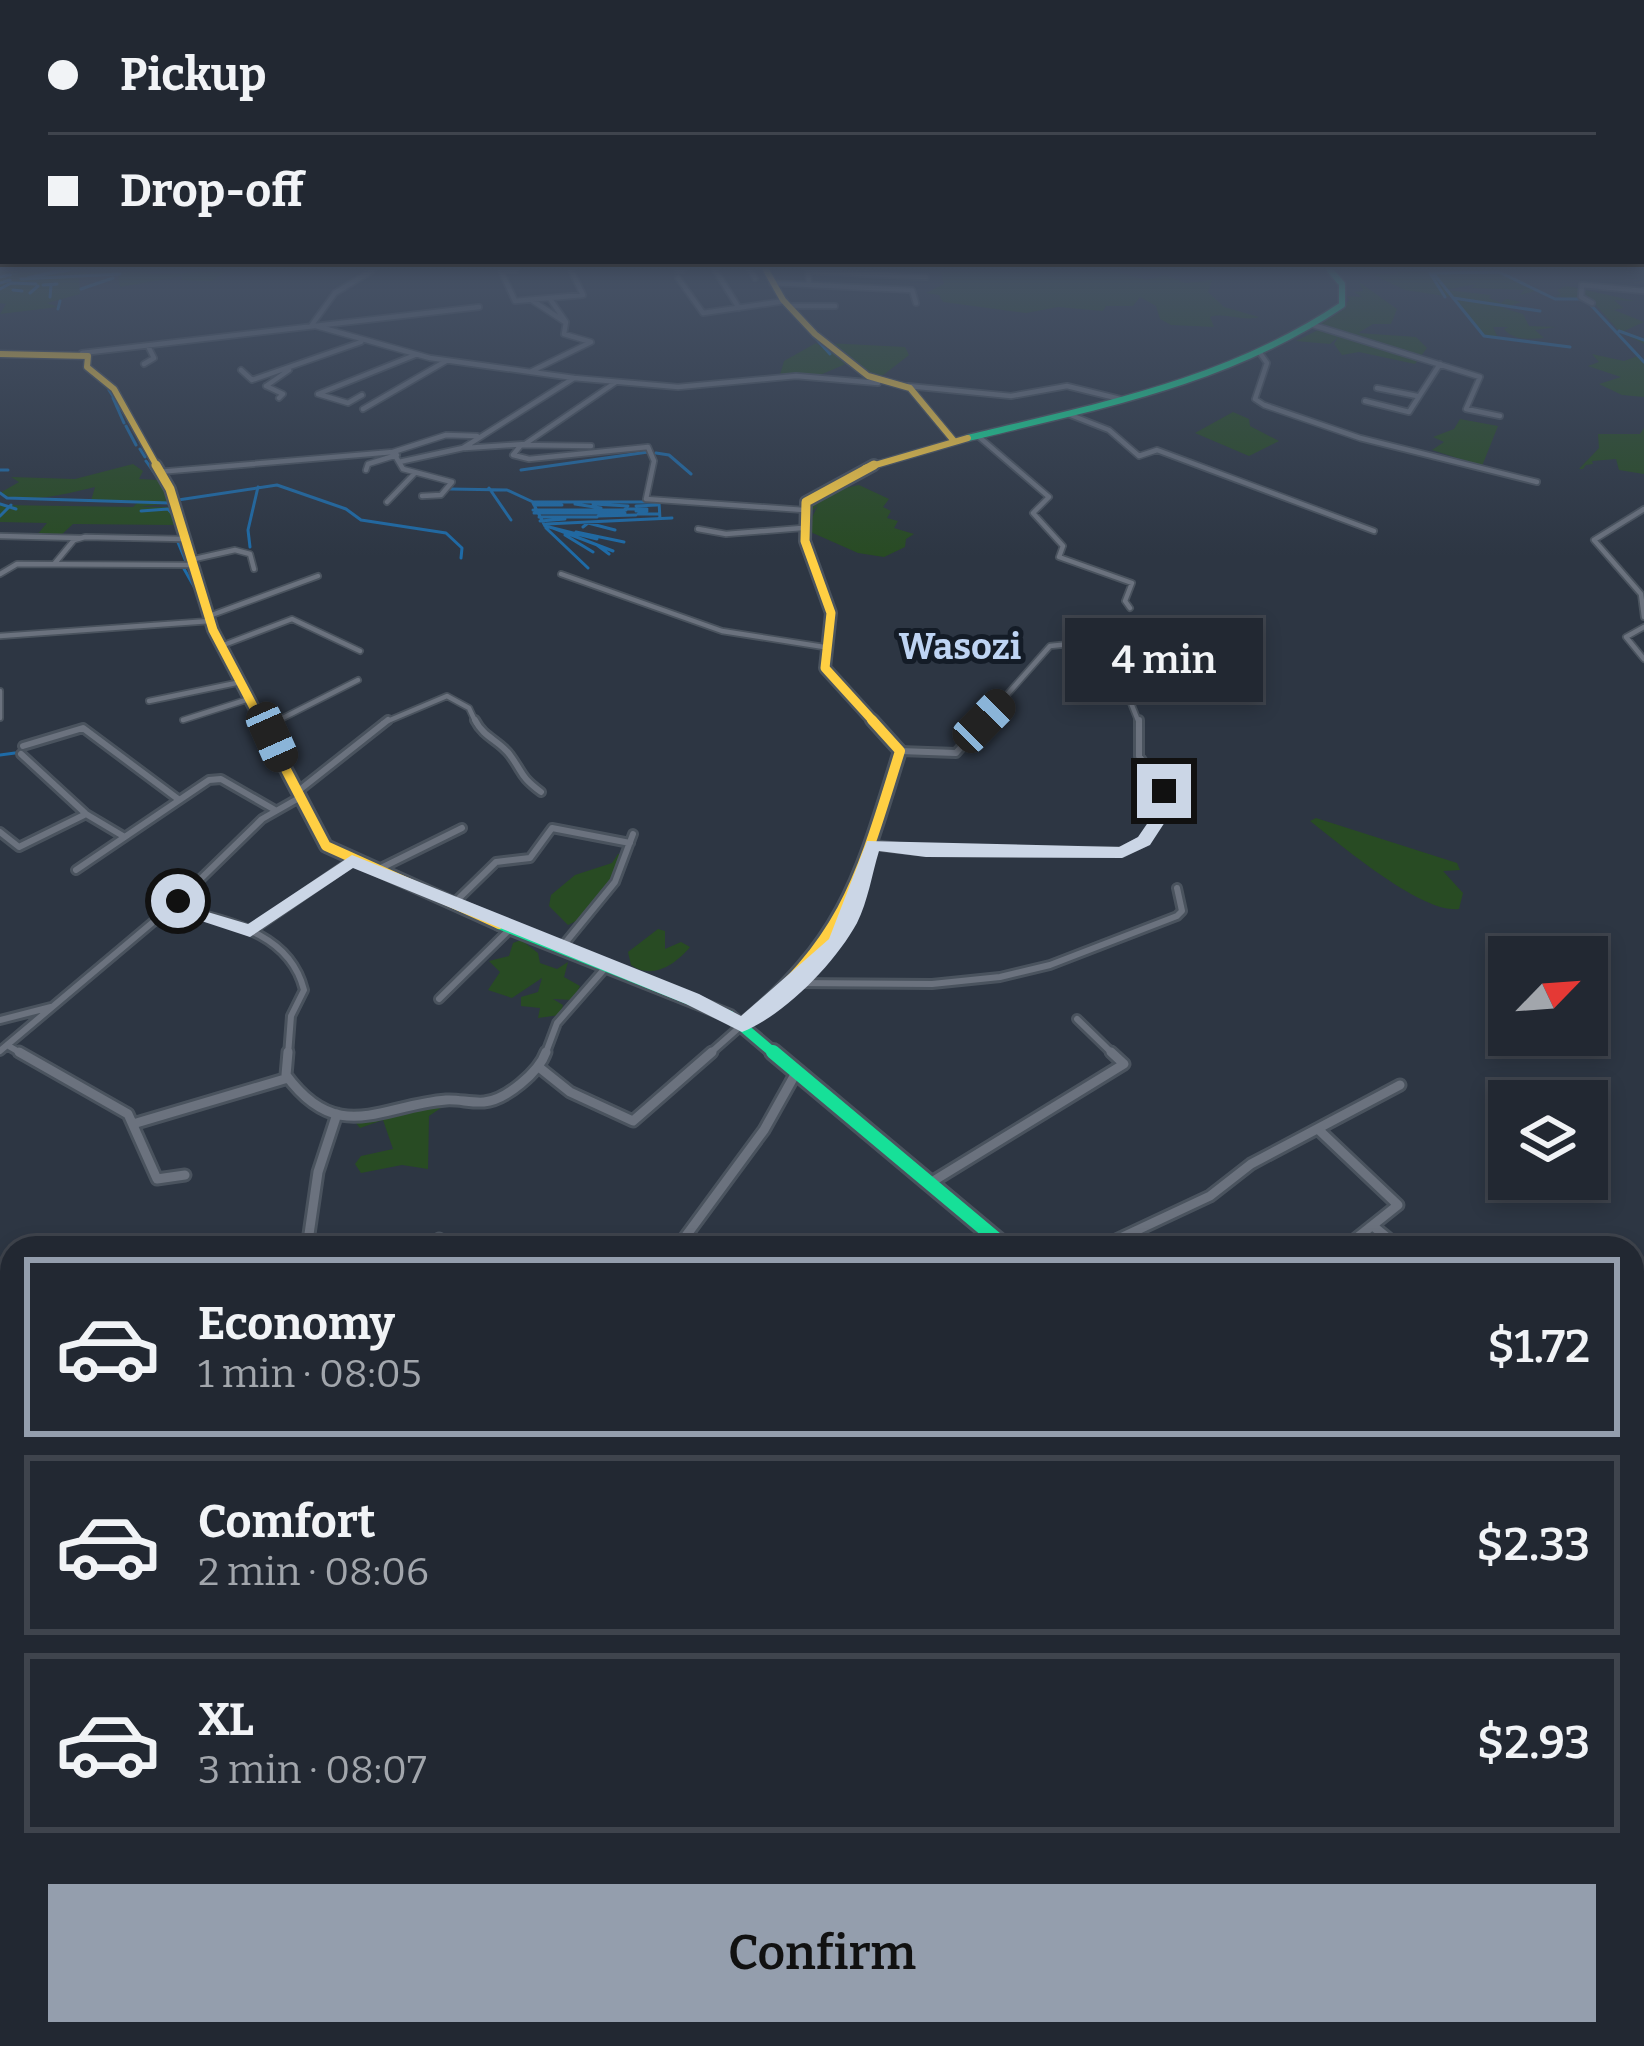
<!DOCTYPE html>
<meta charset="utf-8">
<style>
body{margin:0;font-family:Bitter,serif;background:#2e343e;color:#f1f3f6;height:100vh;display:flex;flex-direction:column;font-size:45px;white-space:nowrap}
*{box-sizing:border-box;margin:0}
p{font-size:39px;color:#a2a6ac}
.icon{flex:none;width:66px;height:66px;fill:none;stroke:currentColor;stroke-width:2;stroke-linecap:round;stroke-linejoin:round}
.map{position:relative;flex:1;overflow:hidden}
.details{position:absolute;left:0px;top:1236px;width:1644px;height:810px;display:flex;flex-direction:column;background:#222832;border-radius:36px 36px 0 0;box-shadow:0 6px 18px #0003,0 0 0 3px #3f444d}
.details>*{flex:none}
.banner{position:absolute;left:0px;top:0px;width:1644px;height:264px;box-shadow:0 6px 18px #0003,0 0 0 3px #3f444d;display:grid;align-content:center;height:264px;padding:0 48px;background:#222832}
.needle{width:78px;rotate:65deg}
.controls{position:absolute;left:1488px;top:936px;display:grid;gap:24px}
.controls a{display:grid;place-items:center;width:120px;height:120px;border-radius:0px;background:#222832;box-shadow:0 6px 18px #0003,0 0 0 3px #3f444d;font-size:60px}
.end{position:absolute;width:54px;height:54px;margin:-27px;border:15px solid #cbd6e6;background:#111;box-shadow:0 0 0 6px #111}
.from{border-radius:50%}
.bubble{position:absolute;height:84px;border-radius:0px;background:#222832;box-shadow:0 6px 18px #0003,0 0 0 3px #3f444d;font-size:39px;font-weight:600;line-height:84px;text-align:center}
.car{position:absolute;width:36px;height:72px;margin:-36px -18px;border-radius:15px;box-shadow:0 0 9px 3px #0007;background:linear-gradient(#222 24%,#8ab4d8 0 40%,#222 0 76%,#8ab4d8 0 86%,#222 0)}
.banner b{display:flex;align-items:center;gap:42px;height:114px;font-size:45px}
.banner b+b{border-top:3px solid #3f444d}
.banner i{width:30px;height:30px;background:#f1f3f6}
ul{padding:21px 0 0;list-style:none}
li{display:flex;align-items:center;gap:36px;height:180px;margin:0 24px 18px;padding:0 24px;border:6px solid #3f444d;border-radius:0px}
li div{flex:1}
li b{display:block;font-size:45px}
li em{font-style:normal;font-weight:600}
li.selected{border-color:#949ead}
li>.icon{width:108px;height:108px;stroke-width:1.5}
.cta{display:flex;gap:24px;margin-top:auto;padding:24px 48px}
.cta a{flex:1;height:138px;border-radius:0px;background:#949ead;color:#111;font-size:48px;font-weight:600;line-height:138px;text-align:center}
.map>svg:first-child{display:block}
</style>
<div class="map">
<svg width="1644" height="2046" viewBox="0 0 1644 2046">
<rect width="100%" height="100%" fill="#2d3643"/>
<path fill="#284b23" d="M0,270H88L83,277L92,270H163L145,273C173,278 197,268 226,271L212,281L181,280L183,276L120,287L118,275L79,278L80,294L47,303L58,307L0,314L6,304L0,303Z
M940,270H1110L1147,280L1165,275L1185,283L1212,280L1208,292L1224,307L1259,317C1243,322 1225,312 1210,317L1214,327L1171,325L1160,319L1156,306L1140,297L1133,306H1106L1103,311L1058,307L1026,313L943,302L939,295L926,293L944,284Z
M1394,270H1493L1535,291L1520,295L1524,290L1470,288L1477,284L1445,290L1491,295L1489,298L1501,303L1506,299L1522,302L1503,308L1523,314L1529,326L1556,327L1535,330L1544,338C1530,339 1514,341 1504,329L1508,327H1493L1498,338L1484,336L1451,297L1405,290L1372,274L1399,275Z
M1359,282L1397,309L1391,324H1373L1358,333L1416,337L1427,348L1415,364L1359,352L1342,355L1334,344L1338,337L1330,344L1296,341L1320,329L1314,325L1350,300L1342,291L1344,288L1346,296L1362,297L1354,292L1363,291Z
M1567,286L1635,301L1614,300L1623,308L1614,310L1644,322L1624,331L1644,339V344L1619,331L1594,303L1556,296L1561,294L1557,290Z
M816,343L828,352L833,351L827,343L905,347L909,355L877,380L848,363L820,375H780L784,361Z
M1592,354L1624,361L1638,356L1644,362V397L1622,395L1599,384L1621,377L1588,366L1599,362Z
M1233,412L1249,419L1250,426L1279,441L1249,456L1195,433Z
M1460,419L1498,426L1482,466L1432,450L1444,442L1433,437L1454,429Z
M1644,428V474L1619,470L1616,459L1592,461L1593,464L1586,465L1583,469H1579L1599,448L1598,434H1640Z
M133,464L143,471L139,479L159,480L172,503L139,507H173L176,525L73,524L59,537L36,536L47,523L0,522V505L133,507L139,501H91L95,487C70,493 21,506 0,493L19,482L11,477L75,479Z
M859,485L889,499L883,507L891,511L887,518L898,521L894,528L914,534L906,539L905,547L884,557L858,553L806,530L818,505L804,520L799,509C813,481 835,492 859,485Z
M1316,818L1457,863L1460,870L1443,871L1463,893L1459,909C1422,914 1341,845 1310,821Z
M618,854H624C613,878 594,915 568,925L549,906L551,895L575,875L612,863Z
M658,929L665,931V949L681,942L690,947C675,965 652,980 631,965L628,952Z
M521,940L538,953L540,963L557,969L568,962L564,977L580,986L573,1000L553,999L563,1005L560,1015L538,1018L540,1008L521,1006V997L538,992L542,978L512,998L488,990L500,972L489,961L509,956L513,943Z
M425,1099L441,1108L429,1116L428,1169L402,1165L361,1173L355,1164L361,1156L393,1149L383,1120L360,1128L355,1122Z"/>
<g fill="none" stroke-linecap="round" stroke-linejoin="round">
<path stroke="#1e6ba7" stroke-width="3" d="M1430,273L1445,297
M41,275L69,270
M0,277L10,275
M28,278L61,270
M21,279L120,274
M0,283L10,280
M43,285L57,284
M0,289L11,283L36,284
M81,289L113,278
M13,290L22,291
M30,293L38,286
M50,297L51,286
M1453,298L1540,311
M1588,302L1644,362
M58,309L60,301
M801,322L830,354
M1619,331L1644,340
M1570,347L1484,336L1433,273L1499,272L1555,299H1580
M109,390L124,413
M113,398L124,423
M126,426L136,445
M140,449L145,457
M656,453L669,455L691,474
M146,461L165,488
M0,470H8
M521,470L648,452
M489,488L511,520
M450,489L507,490L533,502H659L660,519
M0,493L7,498L170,503
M178,500L277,485L346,509L361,520L446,533L462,548L461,558
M533,503L545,526L597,539
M0,504L16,509
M575,504L601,508
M593,504L628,506
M534,505H562
M636,506L657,505
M625,509H647
M533,510H626
M141,511L168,509L175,517
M636,511H647
M534,513H625
M638,514H658
M0,516L11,505
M598,516L636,515
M539,517H597
M540,521L565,519
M546,524L672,518
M583,527L588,523L615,530
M546,528L588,568
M553,528L613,551
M576,532L624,542
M565,535L593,552
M177,540L187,564
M597,545L609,554
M250,547L248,530L258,487
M183,567L196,590
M197,593L202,606
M0,755L15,753"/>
<g stroke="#4a535e" stroke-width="8">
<path id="street-far3" d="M516,270L501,271L515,301L583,295L571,270
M677,270H683
M715,270L739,308
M750,270L755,278
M678,278L703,313L785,301
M772,283L912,290L916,303
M809,284L808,271L926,277
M533,301L565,322
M1592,303L1581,297L1582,285L1644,291
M790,306H835
M1313,325L1480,377L1466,409L1500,416
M311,326L335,293L373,270
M316,326L430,358L574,378L678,387L796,376L878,383
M82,353L479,307
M1260,353L1267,363L1255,399L1264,405L1360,438L1537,482
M144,364L154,358L148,346
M241,370L252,380L361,342
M532,371L591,342L564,334L566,322L550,299
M266,386L289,370
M266,386L283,394L279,398
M908,386L1011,396L1067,386L1120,399
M1377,388L1417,396
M362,395L348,403L318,394L415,355
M1365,401L1409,412L1440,364
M363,409L446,361
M1068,414L1109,430L1139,456L1157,450L1374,531
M978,436L1049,497L1033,513L1063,546L1059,557L1132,583L1125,601L1130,608
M591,446L521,445L513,455L529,459L648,447L654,461L646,499L804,510
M465,448L525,444L616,382
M393,452L446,435L477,436
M399,462L463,448L574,378
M366,470L368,464L397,455
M158,472L393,452L403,469L452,482L441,495L422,496
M387,502L414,474
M1644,509L1594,540L1641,594L1644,617
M698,529L726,534L802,528
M0,536L80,538
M190,560L235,550L250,554L254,569
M55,563L74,540L85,537L183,539
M0,574L17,564L190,565
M561,574L722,631L824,647
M209,616L318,576
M1644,627L1626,637L1644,659
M0,636L210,621
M1095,639L1120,650L1119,673L1139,723
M221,646L292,619L360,651
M0,691V718
M149,701L241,682
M183,720L249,699
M273,723L358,680
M383,723L447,696L469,708L476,723
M982,723L1050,646L1139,637"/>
</g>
<g stroke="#4a535e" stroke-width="12">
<path id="street-far2" d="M475,720C484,738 499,740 510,755C524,774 519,775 541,792
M267,726L279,720
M23,746L83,728L178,799
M900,751L956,753L985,720
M21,754L85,813
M297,792L388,720
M0,832L19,847L86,814L123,836
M873,845L926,851L1122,852L1144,841L1170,802L1139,756V720
M76,870L209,780L221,779L275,810
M377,870L462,828
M453,904L496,862L530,858L552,828L630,843
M171,907C224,921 289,930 304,990L291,1016L288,1055
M252,930L352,861
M561,948L615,882L633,834
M795,983L932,984L1000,977L1050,965L1177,916L1182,911L1177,888
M439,999L510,929
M1077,1019L1114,1055
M0,1020L51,1007
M7,1045L24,1055
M0,1051L178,901L262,819L299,798
M545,1055L557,1023L607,966
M708,1055L742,1025"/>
</g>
<g stroke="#4a535e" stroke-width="15">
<path id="street-far1" d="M19,1052L128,1114L157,1179L185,1175
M288,1052L286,1075C338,1146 381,1105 446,1100C458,1099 471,1103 484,1102C506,1100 539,1072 546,1052
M540,1068L570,1092L633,1121L712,1052
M133,1124L288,1078
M1320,1131L1398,1205L1344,1248
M930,1183L1124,1064L1111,1052
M1373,1226L1400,1248
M439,1239L454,1248
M307,1248L318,1172L337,1114
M677,1248L764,1130L797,1071
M1099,1248L1210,1196L1251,1164L1400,1085
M1632,1402L1644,1407
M0,1433L12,1431"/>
</g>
<g stroke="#4a535e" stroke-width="18">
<path id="street" d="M0,1690L12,1677
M0,1709L12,1721
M1632,1740L1644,1747
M1632,1844L1644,1786
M1632,2029L1644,2040
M677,2034L689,2046
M1221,2034L1232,2046
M1424,2034L1437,2046
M342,2046L349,2034
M431,2046L440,2034
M704,2046L711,2034
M961,2046L964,2034
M1452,2046L1456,2034"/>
</g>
<g stroke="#4a535e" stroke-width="9">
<path id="fast-far3" d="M968,438C1099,406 1228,382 1342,305V284L1330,270"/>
</g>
<g stroke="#4a535e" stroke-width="16">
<path id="fast-far2" d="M499,924L730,1016L776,1055"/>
</g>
<g stroke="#4a535e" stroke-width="20">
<path id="fast-far1" d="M773,1052L1007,1248"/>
</g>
<g stroke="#4a535e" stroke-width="24">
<path id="fast" d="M1632,1598L1644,1603"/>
</g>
<g stroke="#4a535e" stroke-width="9">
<path id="slow-far2" d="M766,270L783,300L815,334L868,376L910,388L954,441
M0,354L88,356L87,367L114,389L158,468
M865,468L968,438"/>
</g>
<g stroke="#4a535e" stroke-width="14">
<path id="slow-far1" d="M156,465L170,489L213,630L262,723
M874,465L806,502L805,541L831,613L825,668L875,723"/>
</g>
<g stroke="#4a535e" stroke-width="16">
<path id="slow" d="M260,720L326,846L499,924
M742,1025C847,938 861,876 900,751L872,720"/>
</g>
<use href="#street-far3" stroke="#6b727e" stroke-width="4.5"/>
<use href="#street-far2" stroke="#6b727e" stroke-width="6"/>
<use href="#street-far1" stroke="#6b727e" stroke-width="9"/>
<use href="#street" stroke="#6b727e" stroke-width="12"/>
<use href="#fast-far3" stroke="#16e098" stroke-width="6"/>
<use href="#fast-far2" stroke="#16e098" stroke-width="10"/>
<use href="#fast-far1" stroke="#16e098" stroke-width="14"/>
<use href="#fast" stroke="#16e098" stroke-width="18"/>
<use href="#slow-far2" stroke="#ffcf43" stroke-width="6"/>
<use href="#slow-far1" stroke="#ffcf43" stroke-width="9"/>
<use href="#slow" stroke="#ffcf43" stroke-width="10"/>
</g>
<linearGradient id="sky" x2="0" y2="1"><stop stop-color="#191e25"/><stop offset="0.48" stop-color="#465266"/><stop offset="1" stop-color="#465266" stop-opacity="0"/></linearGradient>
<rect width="1644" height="557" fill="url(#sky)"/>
<path fill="#cbd6e6" d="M1158,787H1169L1178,802L1150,845L1122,858L926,857L879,851C872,874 868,901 857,923C835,963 785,1015 742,1032L686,1004L353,868L250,937L162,908L178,895L184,897V905L248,924L352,855L699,994L741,1016L829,939L867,841L1119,847L1138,837L1162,802Z"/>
<g text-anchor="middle" stroke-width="10" stroke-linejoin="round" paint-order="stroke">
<g font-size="36" font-weight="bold" fill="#bed4f3" stroke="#141c27">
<text x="960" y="659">Wasozi</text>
</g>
</g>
</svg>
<div class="controls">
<a><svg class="needle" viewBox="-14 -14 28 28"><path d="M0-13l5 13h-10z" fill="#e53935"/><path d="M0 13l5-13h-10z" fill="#a2a6ac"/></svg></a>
<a><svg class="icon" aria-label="layers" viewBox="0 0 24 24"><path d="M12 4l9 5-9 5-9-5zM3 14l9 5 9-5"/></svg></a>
</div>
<i class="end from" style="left:178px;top:901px"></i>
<i class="end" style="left:1164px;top:791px"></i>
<div class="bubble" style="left:1065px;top:618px;width:198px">4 min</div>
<i class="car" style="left:984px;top:721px;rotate:44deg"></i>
<i class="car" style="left:272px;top:737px;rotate:156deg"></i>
<div class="banner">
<b><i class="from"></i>Pickup</b>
<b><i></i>Drop-off</b>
</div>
<section class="details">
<ul>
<li class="selected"><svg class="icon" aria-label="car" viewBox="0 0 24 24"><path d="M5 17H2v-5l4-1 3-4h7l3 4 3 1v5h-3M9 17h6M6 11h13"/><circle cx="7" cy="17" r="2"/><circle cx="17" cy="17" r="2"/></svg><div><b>Economy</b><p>1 min · 08:05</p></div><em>$1.72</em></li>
<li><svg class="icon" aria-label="car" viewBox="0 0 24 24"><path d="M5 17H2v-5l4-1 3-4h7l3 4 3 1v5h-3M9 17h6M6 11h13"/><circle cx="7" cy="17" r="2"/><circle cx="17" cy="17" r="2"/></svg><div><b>Comfort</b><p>2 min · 08:06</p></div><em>$2.33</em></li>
<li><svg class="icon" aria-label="car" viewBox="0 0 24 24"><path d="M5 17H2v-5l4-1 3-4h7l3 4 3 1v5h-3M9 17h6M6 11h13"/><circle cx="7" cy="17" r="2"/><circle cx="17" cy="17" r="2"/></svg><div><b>XL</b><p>3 min · 08:07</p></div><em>$2.93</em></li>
</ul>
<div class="cta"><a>Confirm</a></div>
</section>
</div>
